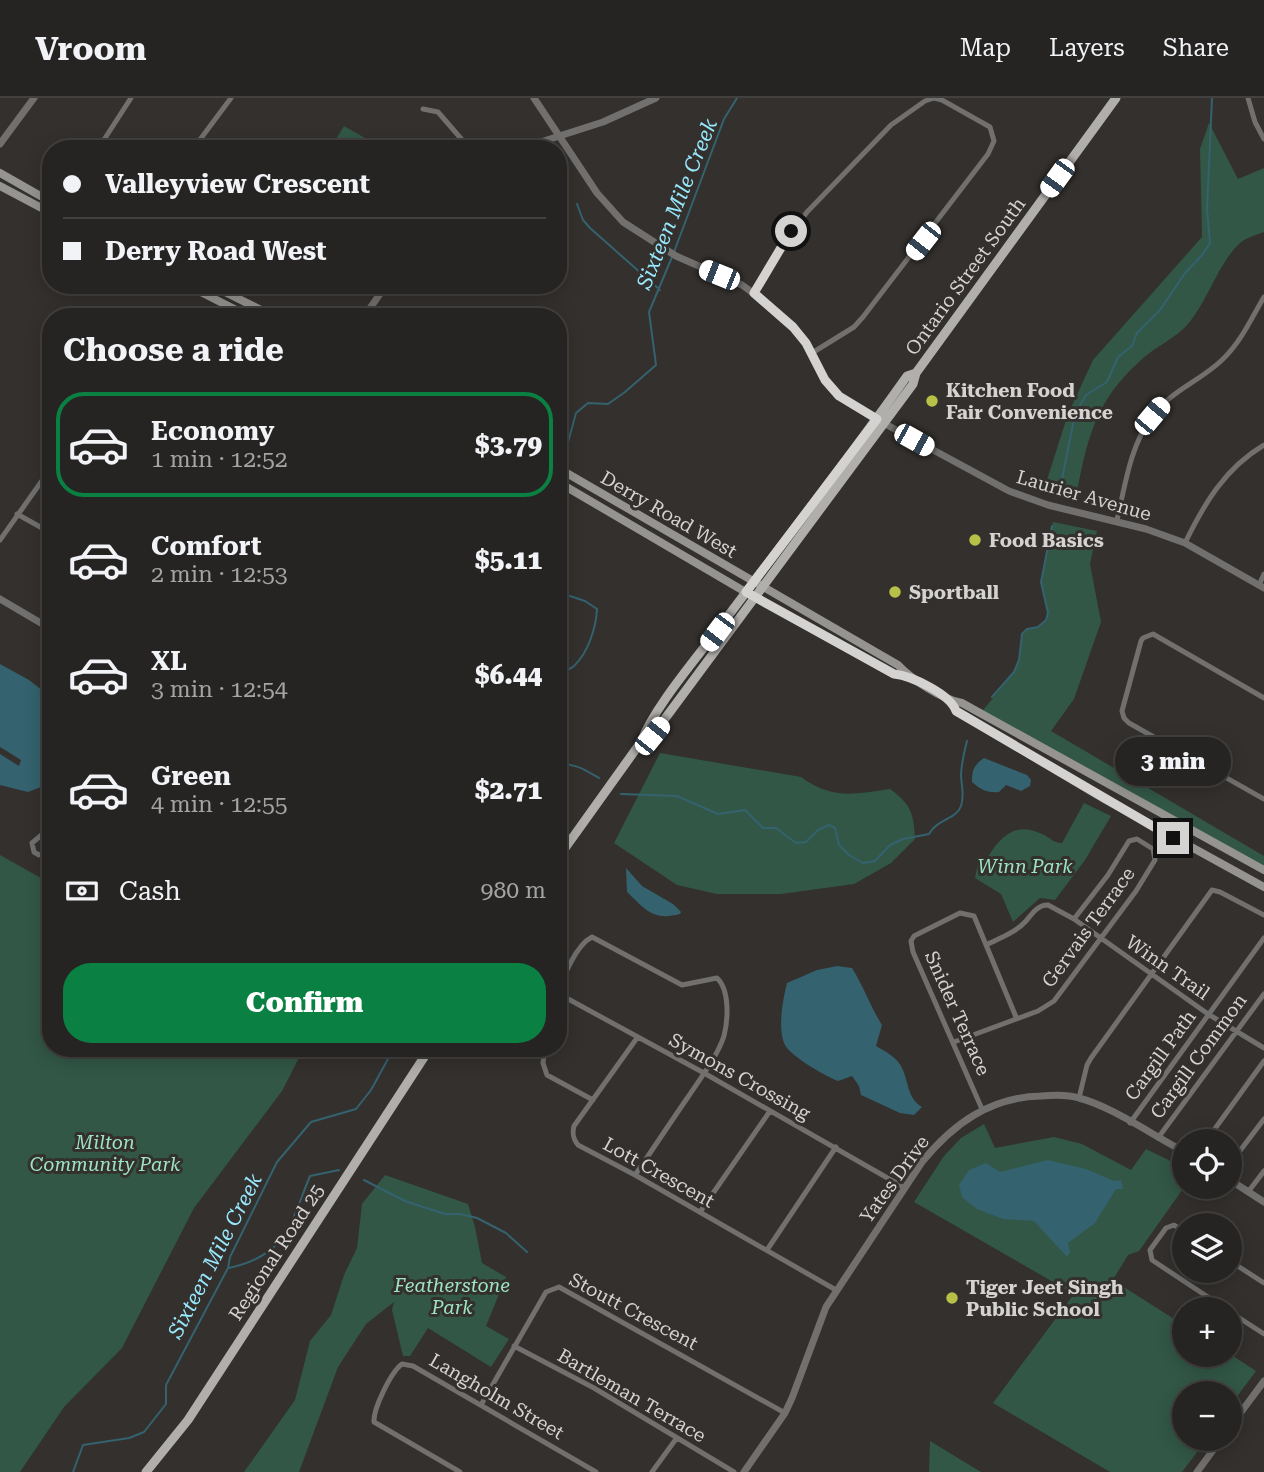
<!DOCTYPE html>
<meta charset="utf-8">
<style>
body{margin:0;font-family:"Roboto Serif",serif;background:#32302f;color:#f1f3f6;height:100vh;display:flex;flex-direction:column;font-size:26px;white-space:nowrap}
*{box-sizing:border-box;margin:0}
p{font-size:23px;color:#a4a4a5}
.icon{flex:none;width:38px;height:38px;fill:none;stroke:currentColor;stroke-width:2;stroke-linecap:round;stroke-linejoin:round}
.map{position:relative;flex:1;overflow:hidden}
.panel{position:absolute;left:42px;top:210px;width:525px;height:749px;display:flex;flex-direction:column;background:#262422;border-radius:28px;box-shadow:0 4px 18px #0003,0 0 0 2px #424140}
.panel>*{flex:none}
.guide{position:absolute;left:42px;top:42px;width:525px;height:154px;border-radius:28px;box-shadow:0 4px 18px #0003,0 0 0 2px #424140;display:grid;align-content:center;height:154px;padding:0 21px;background:#262422}
.fabs{position:absolute;left:1172px;top:1031px;display:grid;gap:14px}
.fabs a{display:grid;place-items:center;width:70px;height:70px;border-radius:50%;background:#262422;box-shadow:0 4px 18px #0003,0 0 0 2px #424140;font-size:35px}
.end{position:absolute;width:32px;height:32px;margin:-16px;border:9px solid #d4d3d1;background:#111;box-shadow:0 0 0 4px #111}
.from{border-radius:50%}
.bubble{position:absolute;height:49px;border-radius:24px;background:#262422;box-shadow:0 4px 18px #0003,0 0 0 2px #424140;font-size:23px;font-weight:800;line-height:49px;text-align:center}
.car{position:absolute;width:21px;height:42px;margin:-21px -10px;border-radius:9px;box-shadow:0 0 5px 2px #0007;background:linear-gradient(#fff 24%,#345 0 40%,#fff 0 76%,#345 0 86%,#fff 0)}
.guide b{display:flex;align-items:center;gap:24px;height:66px;font-size:26px}
.guide b+b{border-top:2px solid #424140}
.guide i{width:18px;height:18px;background:#f1f3f6}
ul{padding:0;list-style:none}
li{display:flex;align-items:center;gap:21px;height:105px;margin:0 14px 10px;padding:0 7px;border:4px solid transparent;border-radius:28px}
li div{flex:1}
li b{display:block;font-size:26px}
li em{font-style:normal;font-weight:800}
li.selected{border-color:#0b8043}
li>.icon{width:63px;height:63px;stroke-width:1.5}
h2{padding:0 21px;font-size:32px;line-height:84px}
.pay{display:flex;align-items:center;gap:18px;height:77px;padding:0 21px;font-size:26px}
.pay p{margin-inline-start:auto}
.cta{display:flex;gap:14px;margin-top:auto;padding:14px 21px}
.cta a{flex:1;height:80px;border-radius:28px;background:#0b8043;color:#fff;font-size:28px;font-weight:800;line-height:80px;text-align:center}
header{display:flex;align-items:center;gap:42px;box-sizing:border-box;height:98px;padding:0 35px;background:#262422;border-bottom:2px solid #424140}
header strong{font-size:33px}
nav{display:flex;gap:38px;margin-inline-start:auto;font-size:24px}
.map>svg:first-child{display:block}
</style>
<header>
<strong>Vroom</strong>
<nav><a>Map</a><a>Layers</a><a>Share</a></nav>
</header>
<div class="map">
<svg width="1264" height="1374" viewBox="0 0 1264 1374">
<rect width="100%" height="100%" fill="#33302d"/>
<path fill="#325747" d="M1209,25L1238,81L1264,70V134C1256,137 1246,140 1240,145C1219,164 1207,204 1188,226C1176,240 1155,249 1141,262C1095,303 1087,341 1076,399L1045,388L1068,316L1093,262L1202,139L1200,51Z
M344,28L372,44L368,51H330Z
M1053,424L1097,433L1090,466L1101,524L1074,601L1051,633L1264,758V776L980,616L1014,574L1019,562L1022,536L1027,531L1038,529L1046,522L1048,515L1041,484Z
M660,655L801,679C833,702 854,696 890,691C911,706 914,716 915,741L891,765L854,786L781,796H717L677,787L614,745Z
M1084,705L1111,718L1085,762L1055,802L1040,800L1013,824L1001,796L975,780L978,764H985C998,741 1014,722 1042,736C1050,739 1053,745 1062,745Z
M0,757L48,784L51,779V950H304L282,993L194,1110L122,1250L64,1309L20,1374H0Z
M984,1026L995,1050L1054,1039L1082,1046L1131,1072L1146,1051L1185,1070V1088L1139,1153L1128,1157L1114,1180L1116,1184L1185,1228V1256H1230L1256,1273L1230,1308V1295H1185V1340L1207,1341L1182,1374H1110L993,1305L1074,1196L914,1104L944,1058L961,1040Z
M385,1077L468,1106L475,1129L482,1165L506,1179L486,1228L509,1241L491,1269L428,1230L410,1258H403L392,1212L394,1204L366,1226L338,1269L299,1374H244L295,1302L310,1243L331,1217L344,1177L357,1150L362,1106Z
M930,1343L981,1374H929Z"/>
<path fill="#34626e" d="M0,566L29,582L51,599V639L46,640L51,644V669L41,689L28,694L0,687V656L19,668L21,662L0,649Z
M984,660L1027,677L1031,682L1030,688L1021,693L1006,687L999,694C987,695 981,692 972,684C972,672 974,667 984,660Z
M626,770L642,788L673,806L681,814L680,816C653,823 646,812 627,794Z
M837,868L852,870C864,889 870,908 882,927L876,948C885,953 898,960 902,970C909,984 907,1000 922,1009L914,1017L900,1015L861,997L859,988L852,978L838,983C825,978 796,961 787,950C776,936 783,901 787,885L817,872Z
M1048,1062L1086,1071L1114,1083L1121,1082L1123,1091H1116L1095,1125L1068,1145L1070,1154L1067,1159L1034,1123L1003,1121L977,1111L962,1099L959,1087L969,1072L986,1065L1000,1074Z"/>
<g fill="none" stroke-linecap="round" stroke-linejoin="round">
<path stroke="#34626e" stroke-width="2" d="M577,106L583,122L590,130L660,192
M674,154L724,21L737,0
M561,370L576,315L588,305L608,306L625,294L656,267L649,214L672,159
M1060,391L1075,316L1086,297L1107,284L1118,259L1132,248L1137,235L1160,212L1185,175L1203,156L1210,145L1207,111L1212,0
M558,494L585,503L597,511C596,530 588,555 574,568C570,572 563,573 558,575
M992,599L1014,574L1019,562L1022,536L1027,531L1038,529L1046,522L1048,515L1041,484L1052,428
M558,666C575,665 585,672 599,680
M621,696L677,698L718,716L745,712L763,730H776L796,745L806,744L818,732L829,727L835,730L839,747L849,757L863,765L875,763L890,747L903,741L929,736C938,720 956,722 961,708C965,697 961,687 961,676C962,664 964,654 967,643
M364,1082L405,1103L445,1116H460L477,1120L506,1135L527,1154
M229,1170C287,1157 290,1127 310,1078L339,1072
M73,1374L83,1347L129,1340L144,1334L166,1306V1287L228,1170L230,1159L277,1064L311,1024L356,1011L371,992L394,950"/>
<path stroke="#71706f" stroke-width="5" d="M1248,0L1255,24L1264,41
M423,11L438,14L470,51
M98,51L131,0
M193,51L231,0
M754,195L777,155L807,114L891,27L925,3L934,0L942,2L990,29L994,43L988,56L863,219L854,229L812,255
M17,416L51,435
M1117,422C1125,388 1130,349 1151,320C1171,292 1199,284 1222,262C1241,244 1251,221 1264,199
M0,442L51,370
M1185,445C1204,406 1225,370 1264,347
M1259,487L1264,476
M1264,600L1153,536L1143,540L1141,543L1122,613L1124,620L1129,625L1264,701
M51,722L44,735L32,745L34,754L39,757L45,755L51,740
M986,847C999,840 1015,835 1026,823C1032,816 1037,807 1048,807L1074,821L1208,916L1264,950
M559,896L704,975L905,1090
M558,898C562,880 576,847 592,839L682,887L717,880C730,892 728,922 724,938C717,959 700,981 688,999C670,1025 653,1051 635,1077
M637,940L574,1028C572,1036 573,1041 578,1047L635,1077L836,1192
M954,944L1038,913L1054,903L1136,793L1155,762L1153,751L1137,741L1129,743L1108,777L1074,821
M545,950L543,965L547,977L593,1002
M1079,1000L1087,967L1091,960L1212,792L1220,794L1264,817
M982,1011L913,854L911,843L914,838L960,815L974,818L1016,919
M1130,1025L1264,840
M1158,1040L1264,896
M1206,1043L1264,963
M1230,1066L1264,1021
M1248,1094L1264,1073
M700,1114L770,1013
M1185,1134L1174,1127L1166,1130L1150,1152L1152,1162L1226,1211
M767,1152L836,1049
M1230,1163L1264,1185
M1230,1214L1264,1236
M514,1248L594,1290L734,1374
M481,1307L546,1194L559,1189L785,1315
M460,1374L374,1324C373,1311 391,1274 402,1266L413,1268L596,1374
M652,1374L676,1341"/>
<path stroke="#71706f" stroke-width="7" d="M534,0L597,95L623,124L676,158L742,187L764,203L793,229L806,245L825,282L839,298L876,321L1009,393L1048,407L1146,431L1185,445L1264,490
M0,46L34,0
M519,51L603,24L656,0
M364,219L386,187
M0,501L51,531
M1230,1082L1264,1104
M1230,1329L1264,1283
M744,1374L785,1315L792,1300L826,1209L922,1064C953,1026 990,999 1041,998C1053,997 1067,996 1079,1000C1113,1009 1152,1037 1185,1054
M1197,1374L1222,1340"/>
<path stroke="#969491" stroke-width="8" d="M0,75L51,104
M0,88L51,115
M187,187L250,219
M211,187L275,219
M558,370L898,567C911,581 943,602 962,605L1264,772
M558,384L766,506L894,576L907,577
M953,604L956,613L1106,702L1264,789"/>
<path stroke="#b1afac" stroke-width="9" d="M641,644L652,638L661,626L913,286L916,275L1116,0
M558,760L641,644C655,608 696,561 719,530C782,446 847,363 907,278L916,275
M146,1374L188,1322L430,950"/>
</g>
<g fill="none" stroke-linecap="round" stroke-linejoin="round">
<path stroke="#d4d3d1" stroke-width="9" d="M791,133L754,195L793,229L806,245L825,282L839,298L877,321L746,494L894,576C912,578 950,596 956,613L1173,740"/>
</g>
<g fill="#b7c148" stroke="#33302d" stroke-width="2.5">
<circle cx="932" cy="303" r="7"/>
<circle cx="975" cy="442" r="7"/>
<circle cx="895" cy="494" r="7"/>
<circle cx="952" cy="1200" r="7"/>
</g>
<g text-anchor="middle" stroke-width="6" stroke-linejoin="round" paint-order="stroke">
<g font-size="19" fill="#d4d3d1" stroke="#33302d">
<text transform="translate(965 178) rotate(-54)" y="7">Ontario Street South</text>
<text transform="translate(1084 397) rotate(16)" y="7">Laurier Avenue</text>
<text transform="translate(669 416) rotate(30)" y="7">Derry Road West</text>
<text transform="translate(1088 829) rotate(-54)" y="7">Gervais Terrace</text>
<text transform="translate(1168 869) rotate(35)" y="7">Winn Trail</text>
<text transform="translate(958 915) rotate(66)" y="7">Snider Terrace</text>
<text transform="translate(1160 957) rotate(-54)" y="7">Cargill Path</text>
<text transform="translate(1198 958) rotate(-54)" y="7">Cargill Common</text>
<text transform="translate(740 978) rotate(29)" y="7">Symons Crossing</text>
<text transform="translate(659 1074) rotate(29)" y="7">Lott Crescent</text>
<text transform="translate(894 1081) rotate(-54)" y="7">Yates Drive</text>
<text transform="translate(276 1154) rotate(-57)" y="7">Regional Road 25</text>
<text transform="translate(634 1213) rotate(28)" y="7">Stoutt Crescent</text>
<text transform="translate(632 1297) rotate(30)" y="7">Bartleman Terrace</text>
<text transform="translate(497 1298) rotate(30)" y="7">Langholm Street</text>
</g>
<g font-size="19" font-weight="bold" fill="#d4d3d1" stroke="#33302d" text-anchor="start">
<text x="946" y="299">Kitchen Food<tspan x="946" dy="22">Fair Convenience</tspan></text>
<text x="989" y="449">Food Basics</text>
<text x="909" y="501">Sportball</text>
<text x="966" y="1196">Tiger Jeet Singh<tspan x="966" dy="22">Public School</tspan></text>
</g>
<g font-size="19" font-style="italic" fill="#9de4c4" stroke="#33302d">
<text x="1025" y="775">Winn Park</text>
<text x="105" y="1051">Milton<tspan x="105" dy="22">Community Park</tspan></text>
<text x="452" y="1194">Featherstone<tspan x="452" dy="22">Park</tspan></text>
</g>
<g font-size="21" font-style="italic" fill="#98e8fe" stroke="#33302d">
<text transform="translate(677 106) rotate(-68)" y="7">Sixteen Mile Creek</text>
<text transform="translate(215 1158) rotate(-63)" y="7">Sixteen Mile Creek</text>
</g>
</g>
</svg>
<div class="fabs">
<a><svg class="icon" aria-label="locate" viewBox="0 0 24 24"><circle cx="12" cy="12" r="6"/><path d="M12 2v4M12 18v4M2 12h4M18 12h4"/></svg></a>
<a><svg class="icon" aria-label="layers" viewBox="0 0 24 24"><path d="M12 4l9 5-9 5-9-5zM3 14l9 5 9-5"/></svg></a>
<a>+</a>
<a>−</a>
</div>
<i class="end from" style="left:791px;top:133px"></i>
<i class="end" style="left:1173px;top:740px"></i>
<div class="bubble" style="left:1115px;top:639px;width:116px">3 min</div>
<i class="car" style="left:1057px;top:80px;rotate:216deg"></i>
<i class="car" style="left:923px;top:143px;rotate:218deg"></i>
<i class="car" style="left:719px;top:177px;rotate:292deg"></i>
<i class="car" style="left:1152px;top:318px;rotate:40deg"></i>
<i class="car" style="left:914px;top:342px;rotate:119deg"></i>
<i class="car" style="left:717px;top:534px;rotate:217deg"></i>
<i class="car" style="left:652px;top:638px;rotate:39deg"></i>
<div class="guide">
<b><i class="from"></i>Valleyview Crescent</b>
<b><i></i>Derry Road West</b>
</div>
<section class="panel">
<h2>Choose a ride</h2>
<ul>
<li class="selected"><svg class="icon" aria-label="car" viewBox="0 0 24 24"><path d="M5 17H2v-5l4-1 3-4h7l3 4 3 1v5h-3M9 17h6M6 11h13"/><circle cx="7" cy="17" r="2"/><circle cx="17" cy="17" r="2"/></svg><div><b>Economy</b><p>1 min · 12:52</p></div><em>$3.79</em></li>
<li><svg class="icon" aria-label="car" viewBox="0 0 24 24"><path d="M5 17H2v-5l4-1 3-4h7l3 4 3 1v5h-3M9 17h6M6 11h13"/><circle cx="7" cy="17" r="2"/><circle cx="17" cy="17" r="2"/></svg><div><b>Comfort</b><p>2 min · 12:53</p></div><em>$5.11</em></li>
<li><svg class="icon" aria-label="car" viewBox="0 0 24 24"><path d="M5 17H2v-5l4-1 3-4h7l3 4 3 1v5h-3M9 17h6M6 11h13"/><circle cx="7" cy="17" r="2"/><circle cx="17" cy="17" r="2"/></svg><div><b>XL</b><p>3 min · 12:54</p></div><em>$6.44</em></li>
<li><svg class="icon" aria-label="car" viewBox="0 0 24 24"><path d="M5 17H2v-5l4-1 3-4h7l3 4 3 1v5h-3M9 17h6M6 11h13"/><circle cx="7" cy="17" r="2"/><circle cx="17" cy="17" r="2"/></svg><div><b>Green</b><p>4 min · 12:55</p></div><em>$2.71</em></li>
</ul>
<div class="pay"><svg class="icon" aria-label="cash" viewBox="0 0 24 24"><path d="M3 7h18v10H3z"/><circle cx="12" cy="12" r="2"/></svg>Cash<p>980 m</p></div>
<div class="cta"><a>Confirm</a></div>
</section>
</div>
